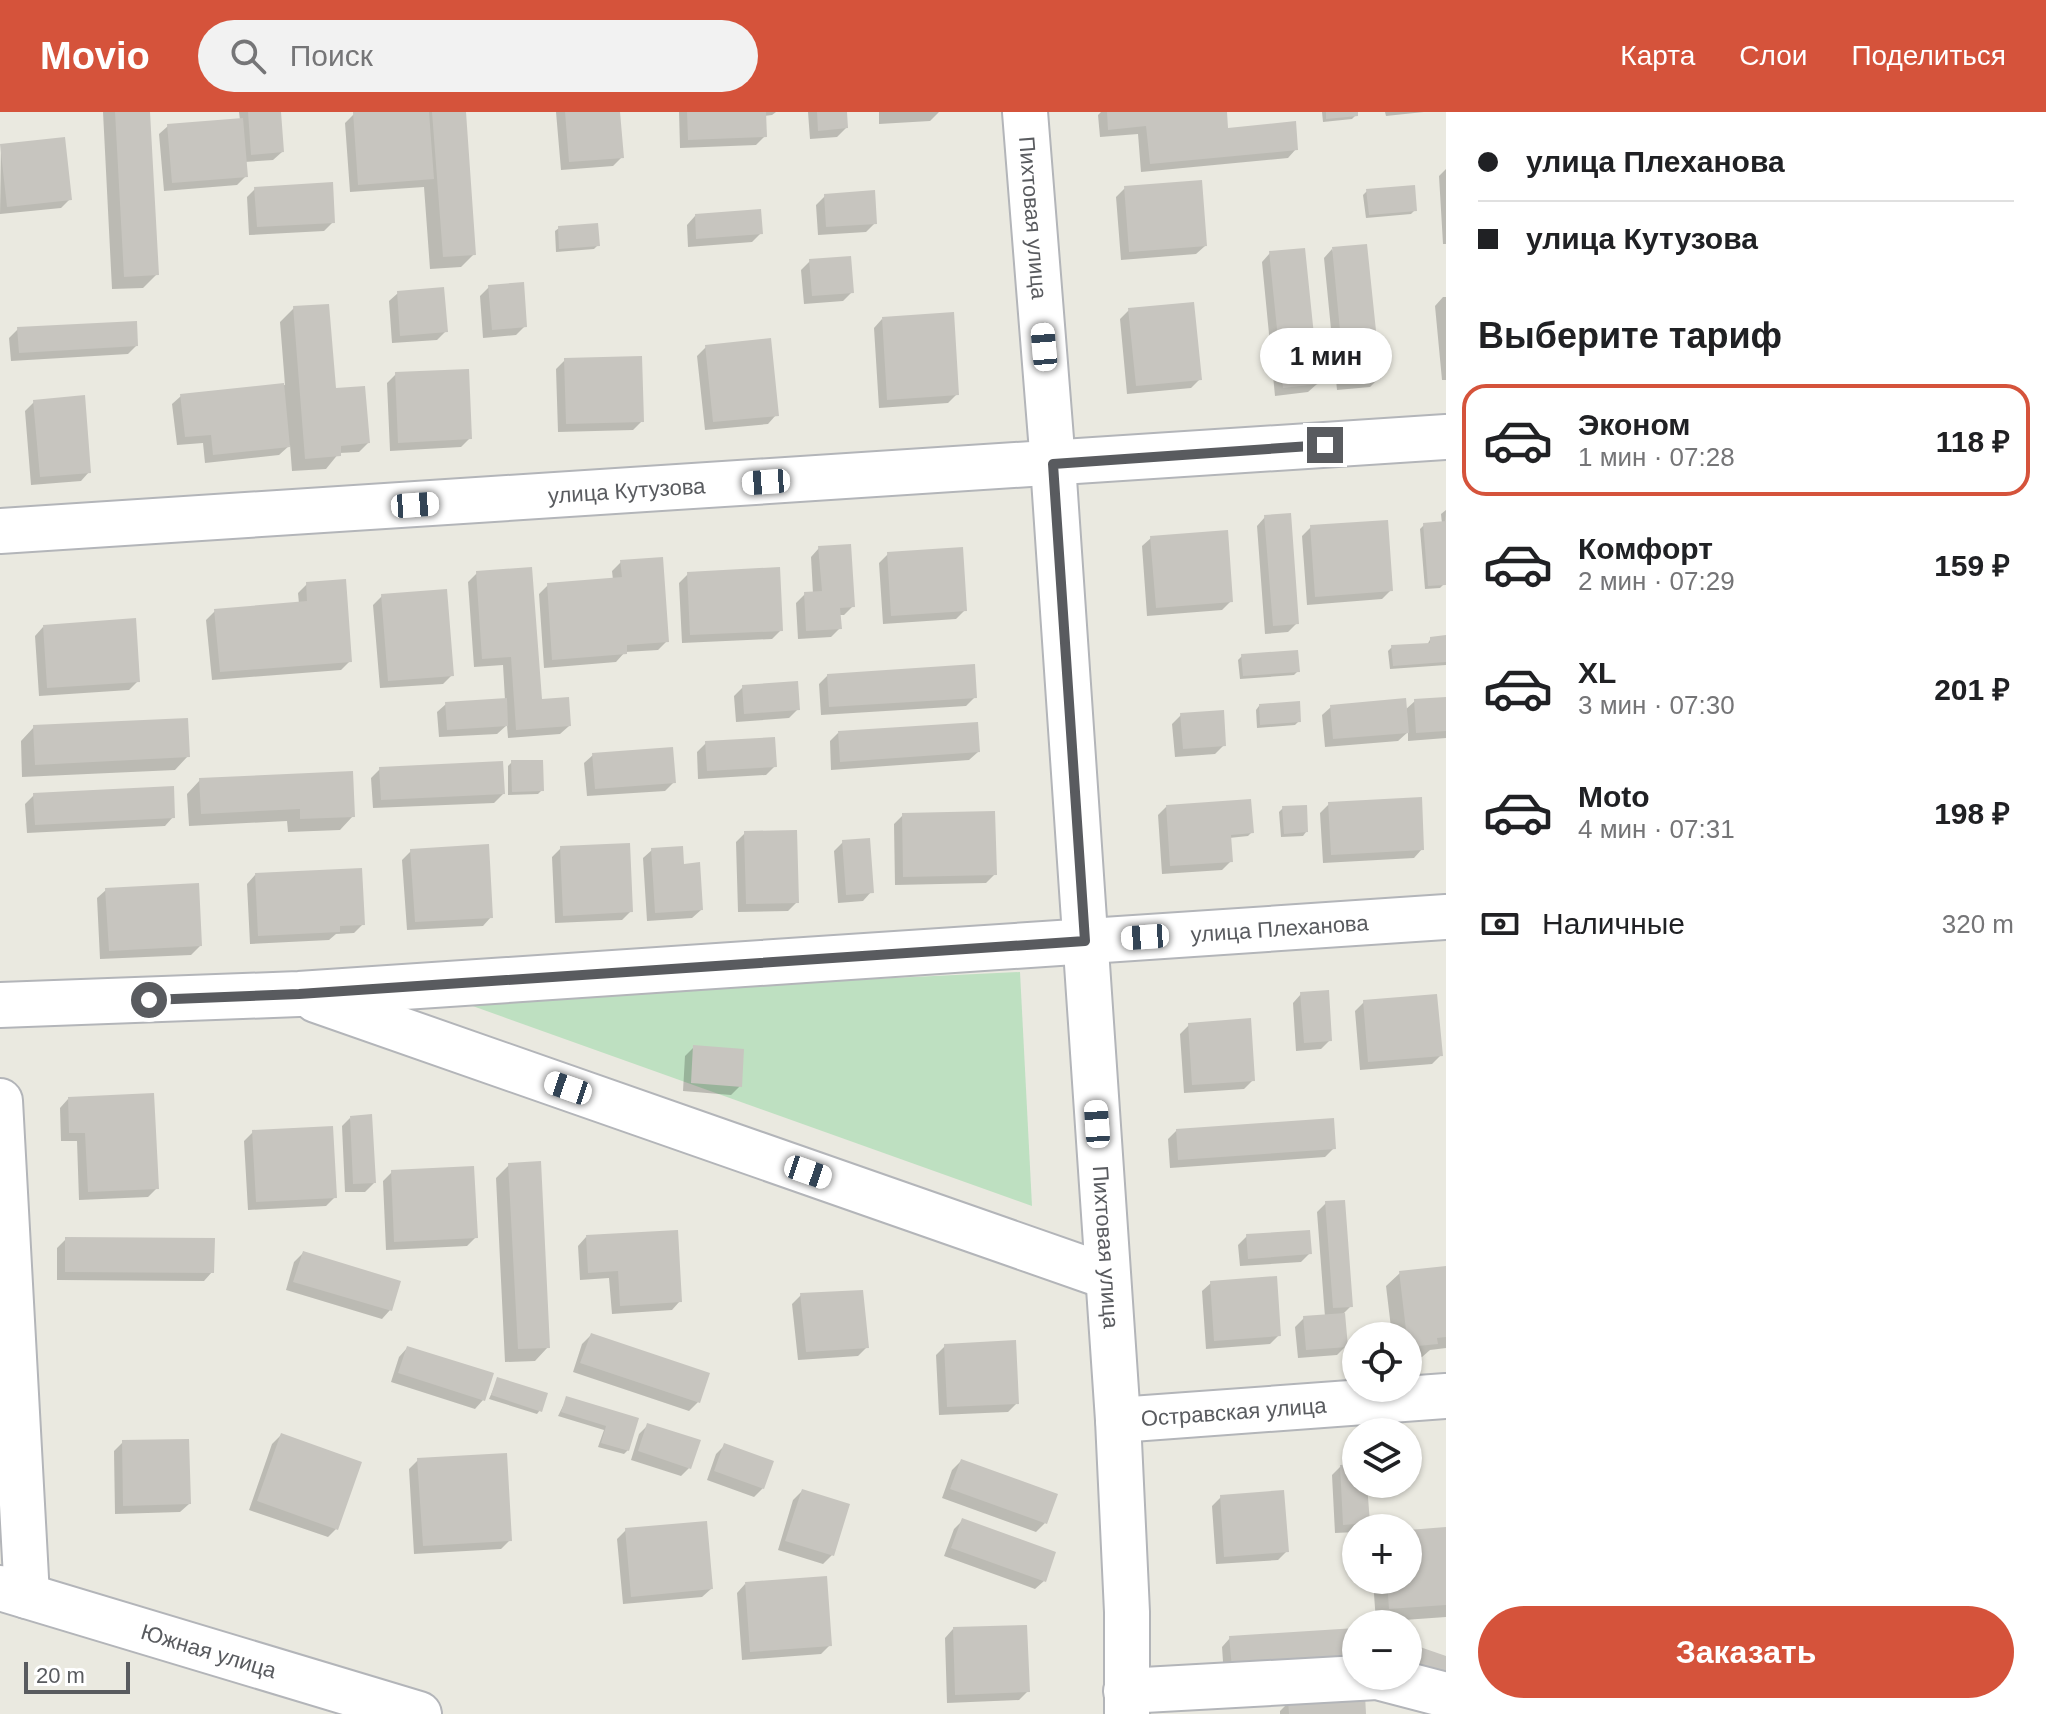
<!DOCTYPE html>
<html lang="ru">
<meta charset="utf-8">
<style>
body{margin:0;font-family:Helvetica,sans-serif;background:#f2f2f2;color:#202124;height:100vh;display:flex;flex-direction:column;font-size:30px;white-space:nowrap}
*{box-sizing:border-box;margin:0}
p{font-size:26px;color:#757577}
.icon{flex:none;width:44px;height:44px;fill:none;stroke:currentColor;stroke-width:2;stroke-linecap:round;stroke-linejoin:round}
.map{position:relative;flex:1;overflow:hidden}
.drawer{display:flex;flex-direction:column;background:#fff;width:600px}
.drawer>*{flex:none}
.top-card{display:grid;align-content:center;height:176px;padding:0 32px;background:#fff}
.fabs{position:absolute;left:1342px;top:1210px;display:grid;gap:16px}
.fabs a{display:grid;place-items:center;width:80px;height:80px;border-radius:50%;background:#fff;box-shadow:0 2px 6px #0004;font-size:40px}
.scale{position:absolute;left:24px;bottom:20px;width:106px;box-sizing:border-box;padding-left:8px;border:4px solid #595b5f;border-top:0;font-size:22px;line-height:28px;white-space:nowrap;color:#595b5f;-webkit-text-stroke:6px #fff;paint-order:stroke}
.end{position:absolute;width:36px;height:36px;margin:-18px;border:10px solid #595b5f;background:#fff;box-shadow:0 0 0 4px #fff}
.from{border-radius:50%}
.bubble{position:absolute;height:56px;border-radius:28px;background:#fff;box-shadow:0 2px 6px #0004;font-size:26px;font-weight:600;line-height:56px;text-align:center}
.car{position:absolute;width:24px;height:48px;margin:-24px -12px;border-radius:10px;box-shadow:0 0 6px 2px #0007;background:linear-gradient(#fff 24%,#345 0 40%,#fff 0 76%,#345 0 86%,#fff 0)}
.top-card b{display:flex;align-items:center;gap:28px;height:76px;font-size:30px}
.top-card b+b{border-top:2px solid #e0e0e0}
.top-card i{width:20px;height:20px;background:#202124}
ul{padding:0;list-style:none}
li{display:flex;align-items:center;gap:24px;height:112px;margin:0 16px 12px;padding:0 16px;border:4px solid transparent;border-radius:24px}
li div{flex:1}
li b{display:block;font-size:30px}
li em{font-style:normal;font-weight:600}
li.active{border-color:#d5533b}
li>.icon{width:72px;height:72px;stroke-width:1.5}
h2{padding:0 32px;font-size:36px;line-height:96px}
.pay{display:flex;align-items:center;gap:20px;height:88px;padding:0 32px;font-size:30px}
.pay p{margin-inline-start:auto}
.button{display:flex;gap:16px;margin-top:auto;padding:16px 32px}
.button a{flex:1;height:92px;border-radius:48px;background:#d5533b;color:#fff;font-size:32px;font-weight:600;line-height:92px;text-align:center}
header{display:flex;align-items:center;gap:48px;box-sizing:border-box;height:112px;padding:0 40px;background:#d5533b;color:#fff}
header strong{font-size:38px}
nav{display:flex;gap:44px;margin-inline-start:auto;font-size:28px}
.search{width:560px;height:72px;background:#f2f2f2;display:flex;align-items:center;gap:20px;box-sizing:border-box;padding:0 28px;border-radius:44px;color:#757577;font-size:30px}
main{display:flex;flex:1;min-height:0}
.map>svg:first-child{display:block}
</style>
<header>
<strong>Movio</strong>
<div class="search"><svg class="icon" aria-label="search" viewBox="0 0 24 24"><circle cx="10" cy="10" r="6"/><path d="M15 15l6 6"/></svg>Поиск</div>
<nav><a>Карта</a><a>Слои</a><a>Поделиться</a></nav>
</header>
<main>
<div class="map">
<svg width="1446" height="1602" viewBox="0 0 1446 1602">
<rect width="100%" height="100%" fill="#eae9e0"/>
<path fill="#bee0c1" d="M1020,860L1032,1094L453,887Z"/>
<path fill="#0003" d="M103,0H148L157,162L143,176L112,177Z
M239,0H279L282,40L273,48L244,50L246,64L237,73L164,79L159,22L168,14L240,8Z
M379,0H464L474,142L461,155L430,157L424,75L350,80L345,11L354,2Z
M556,0H618L622,45L613,54L561,58Z
M679,0H776L772,3L764,4L765,24L756,33L680,36Z
M808,0H845L846,16L837,25L810,27Z
M879,0H939L930,9L879,12Z
M1101,0H1225L1226,18L1296,37L1288,46L1141,60L1138,22L1100,25L1098,3Z
M1322,0H1356V3L1352,7L1323,10Z
M1385,0H1424L1386,4Z
M1,34L70,87L61,96L0,102Z
M1446,57V132H1443L1439,64Z
M1125,76L1205,134L1196,142L1121,148L1116,85Z
M255,77L333,110L324,119L249,123L247,85Z
M1367,79L1415,98L1411,102L1366,106L1363,83Z
M825,84L875,111L866,120L818,123L816,93Z
M695,104L761,121L752,130L688,135L687,113Z
M559,116L598,133L594,137L556,140L555,119Z
M1332,137L1379,266L1370,275L1337,278L1324,146Z
M1270,141L1317,272L1308,280L1275,284L1262,150Z
M810,149L852,180L843,189L804,192L801,158Z
M489,175L525,214L516,223L483,226L480,184Z
M398,181L446,219L437,228L392,231L389,189Z
M1443,185H1446V268H1442L1435,194Z
M294,196L334,281L368,331L359,340L339,341L326,357L292,359L290,333L279,343L205,351L203,331L177,333L172,292L181,284L285,273L280,210Z
M1129,198L1200,267L1191,276L1127,282L1120,207Z
M882,207L957,282L948,291L879,296L874,216Z
M18,217L136,234L128,242L11,249L9,226Z
M706,235L776,303L768,312L705,318L697,244Z
M565,248L642,309L633,318L558,320L556,257Z
M396,262L470,326L461,335L390,339L387,271Z
M34,290L89,360L81,369L31,373L25,299Z
M1446,398L1444,472L1440,476L1425,477L1420,417L1424,413L1442,412L1441,402Z
M1265,405L1297,511L1288,520L1265,522L1257,414Z
M1311,415L1391,478L1382,487L1307,493L1302,424Z
M1151,426L1231,489L1222,498L1147,504L1142,434Z
M819,436L853,494L844,503H839L840,516L831,525L798,527L796,491L805,482H813L811,445Z
M888,442L965,498L956,507L883,512L879,451Z
M621,450L667,529L658,538L625,540L616,550L544,556L539,482L548,473L613,468L612,459Z
M477,461L540,589L569,614L560,622L508,626L507,613L497,622L439,625L437,600L446,592L505,588L503,553L474,555L468,470Z
M688,462L781,518L772,527L682,531L679,471Z
M307,472L350,549L341,558L212,568L206,508L215,499L299,492L298,481Z
M382,484L452,563L443,572L380,576L373,493Z
M43,515L138,569L129,578L39,584L35,524Z
M1446,525V553L1390,557L1388,539L1392,535L1427,533L1431,526Z
M1242,544L1298,559L1294,563L1240,567L1238,548Z
M828,563L975,585L966,594L821,603L819,572Z
M743,575L798,597L789,606L736,610L734,584Z
M1446,587V626L1408,629V620L1398,629L1325,635L1322,603L1331,595L1405,598L1415,589Z
M1259,594L1299,609L1295,613L1257,616L1256,598Z
M1181,603L1224,633L1215,642L1175,645L1172,612Z
M34,615L188,644L175,658L22,665L21,629Z
M838,621L978,640L969,648L831,658L830,629Z
M706,631L775,654L766,663L698,667L697,640Z
M593,643L674,670L665,679L587,684L584,651Z
M512,650L542,678L538,682L508,683V654Z
M380,657L503,682L494,691L373,696L371,666Z
M200,668L353,704L340,718L288,720L287,709L189,714L187,682Z
M34,683L173,705L165,714L27,721L25,692Z
M1329,692L1422,737L1414,746L1323,751L1320,701Z
M1166,695L1252,720L1248,724L1229,726L1231,749L1222,758L1162,762L1158,703Z
M1283,696L1306,720L1303,724L1281,725L1279,700Z
M903,703L995,762L986,771L895,773L894,712Z
M745,721L797,790L788,799L738,800L736,730Z
M843,730L871,780L863,789L838,791L834,739Z
M561,736L631,799L622,808L555,811L552,745Z
M652,738L682,754L701,798L692,806L647,809L643,746Z
M411,739L491,805L483,814L407,818L402,748Z
M255,763L363,812L354,821L336,822L329,828L250,832L247,772Z
M106,778L200,834L191,843L100,847L97,786Z
M1301,882L1330,928L1321,937L1296,939L1293,891Z
M1364,890L1441,943L1432,952L1360,958L1355,899Z
M1189,913L1253,968L1244,977L1184,981L1180,922Z
M694,935L740,974L731,983L683,979L685,944Z
M68,987L157,1076L148,1085L79,1088L77,1029H61L60,996Z
M350,1006L374,1071L365,1080H345L342,1014Z
M1177,1018L1334,1036L1325,1045L1170,1056L1168,1027Z
M253,1020L335,1085L326,1094L248,1098L244,1029Z
M509,1053L548,1235L535,1249L505,1250L496,1066Z
M392,1060L476,1125L467,1134L386,1138L383,1069Z
M1326,1091L1351,1194L1343,1202L1345,1235L1337,1243L1298,1246L1295,1215L1304,1206L1325,1205L1317,1100Z
M1247,1124L1309,1142L1301,1150L1240,1154L1238,1133Z
M586,1125L680,1189L672,1198L612,1202L609,1166L580,1168L578,1134Z
M66,1127L212,1160L204,1169L57,1168V1136Z
M303,1141L390,1198L382,1207L286,1178L294,1150Z
M1446,1156V1236L1430,1238L1422,1245L1408,1246V1224H1392L1386,1174L1400,1161Z
M1211,1171L1279,1223L1270,1232L1206,1237L1202,1179Z
M801,1183L867,1235L858,1244L798,1248L792,1192Z
M591,1223L698,1290L689,1299L573,1260L582,1232Z
M945,1234L1017,1291L1008,1300L939,1303L936,1243Z
M407,1236L483,1288L475,1297L391,1270L399,1245Z
M498,1267L540,1298L537,1302L489,1287Z
M567,1286L637,1308L628,1338L624,1342L598,1335L604,1318L558,1304Z
M648,1313L690,1355L681,1364L631,1348L639,1322Z
M281,1323L336,1417L328,1425L249,1398L272,1332Z
M123,1330L189,1392L180,1400L115,1402L114,1339Z
M725,1333L763,1376L754,1385L707,1368L716,1342Z
M418,1348L510,1428L501,1437L414,1442L409,1357Z
M961,1349L1045,1411L1036,1420L942,1386L952,1358Z
M1356,1354V1372H1365L1368,1411L1362,1416H1356V1420L1335,1421L1332,1363L1340,1355Z
M802,1379L832,1443L823,1452L778,1438L793,1388Z
M1221,1385L1287,1439L1278,1448L1216,1452L1212,1394Z
M963,1408L1044,1469L1035,1477L944,1444L954,1417Z
M1446,1417V1505L1376,1510L1373,1468H1408V1420Z
M626,1418L711,1477L702,1485L623,1492L617,1427Z
M745,1472L830,1533L821,1542L742,1548L737,1481Z
M953,1517L1028,1579L1019,1588L947,1591L945,1526Z
M1356,1518L1224,1564L1222,1535L1230,1526Z
M1420,1537L1446,1546L1408,1556L1412,1546Z
M1289,1590L1364,1602H1280V1599Z"/>
<path fill="#c7c5bf" d="M115,0H150L159,163L124,165Z
M248,0H281L284,40L251,43Z
M353,0H429L434,67L358,73Z
M432,0H466L476,143L443,145Z
M565,0H620L624,46L569,50Z
M687,0H766L767,25L688,28Z
M817,0H847L848,16L818,19Z
M1107,0H1227L1228,16L1296,9L1298,38L1150,52L1146,14L1108,18Z
M1326,0H1358V4L1326,7Z
M243,6L248,65L172,71L167,12Z
M65,25L72,88L7,95L0,32Z
M1202,68L1207,134L1129,140L1124,74Z
M333,70L335,111L257,115L254,75Z
M1415,73L1417,99L1369,103L1366,77Z
M875,78L877,112L826,115L824,82Z
M761,97L763,122L696,127L695,102Z
M598,111L600,134L559,137L558,114Z
M1367,132L1381,267L1345,271L1332,135Z
M1305,136L1319,272L1283,276L1269,139Z
M851,144L854,181L812,184L809,147Z
M524,170L527,215L492,218L488,173Z
M444,175L448,220L400,224L397,179Z
M1194,190L1202,268L1136,274L1128,196Z
M329,192L336,276L365,274L370,331L341,334V344L305,347L293,194Z
M954,200L959,283L887,288L882,205Z
M137,209L138,234L19,241L17,215Z
M771,226L779,304L713,310L705,233Z
M642,244L644,310L566,312L564,246Z
M469,257L472,327L398,331L395,260Z
M284,271L290,335L213,343L211,323L185,325L180,282Z
M85,283L91,361L40,365L33,288Z
M1291,401L1299,512L1273,514L1264,403Z
M1388,408L1393,479L1315,485L1310,413Z
M1446,409V473L1428,474L1423,411Z
M1228,418L1233,490L1156,496L1150,424Z
M851,432L855,495L840,496L842,517L806,519L804,480L822,479L818,434Z
M963,435L967,499L891,504L887,440Z
M663,445L669,530L627,533V542L552,548L547,471L622,465L620,448Z
M532,455L542,587L569,585L571,614L516,618L511,545L482,547L476,459Z
M780,455L783,519L690,523L687,460Z
M346,467L352,550L220,560L214,497L307,489L306,470Z
M447,477L454,564L388,569L381,482Z
M136,506L140,570L47,576L43,513Z
M1446,523V550L1393,554L1391,533L1430,531V525Z
M1298,538L1300,560L1243,564L1241,542Z
M975,552L977,586L829,595L827,562Z
M798,569L800,598L744,602L742,573Z
M1446,585V619L1416,621L1414,587Z
M507,586L508,614L447,618L445,590Z
M1406,586L1409,621L1333,627L1330,593Z
M1300,589L1301,610L1260,613L1259,592Z
M1224,598L1226,634L1183,637L1180,601Z
M188,606L190,645L35,653L33,613Z
M978,610L980,640L840,650L838,619Z
M775,625L777,655L707,659L705,629Z
M673,635L676,671L595,677L592,641Z
M511,648H543L544,679L512,680Z
M503,649L505,682L381,688L379,655Z
M353,659L355,705L300,707V697L201,702L199,666Z
M174,674L175,706L35,713L33,681Z
M1422,685L1424,738L1331,743L1328,690Z
M1251,687L1254,721L1231,723L1233,750L1170,754L1166,693Z
M1307,693L1308,720L1284,722L1282,694Z
M995,699L997,763L903,765L902,701Z
M797,718L799,791L746,792L744,719Z
M870,726L874,781L846,783L842,728Z
M630,731L633,800L563,804L560,734Z
M489,732L493,806L415,810L410,737Z
M683,734L684,752L700,750L703,798L655,801L651,736Z
M362,756L365,813L340,814V820L258,824L255,761Z
M199,771L202,834L109,839L105,776Z
M1329,878L1332,929L1304,931L1300,880Z
M1437,882L1443,944L1368,950L1363,888Z
M1251,906L1255,969L1192,973L1188,911Z
M693,933L744,937L742,975L691,971Z
M154,981L159,1077L88,1080L85,1021H69L68,985Z
M372,1002L376,1071L353,1072L350,1004Z
M1334,1006L1336,1037L1178,1048L1176,1017Z
M333,1014L337,1086L256,1090L252,1018Z
M541,1049L550,1236L518,1237L508,1051Z
M474,1054L478,1126L394,1130L391,1058Z
M1345,1088L1353,1195L1333,1196L1325,1089Z
M678,1118L682,1190L620,1194L618,1159L588,1161L586,1123Z
M1310,1118L1312,1142L1248,1147L1246,1122Z
M65,1125L215,1126L214,1161L65,1160Z
M303,1139L401,1169L392,1199L293,1170Z
M1446,1154V1225L1437,1226L1438,1232L1408,1235L1399,1159Z
M1277,1164L1281,1224L1214,1229L1210,1169Z
M863,1178L869,1236L806,1240L800,1181Z
M1345,1201L1348,1235L1306,1238L1303,1204Z
M591,1221L710,1261L700,1291L580,1251Z
M1016,1228L1019,1292L947,1295L944,1232Z
M407,1234L494,1261L485,1289L398,1261Z
M497,1265L548,1281L542,1300L491,1283Z
M566,1284L639,1306L629,1339L601,1331L606,1314L561,1300Z
M647,1311L701,1328L691,1357L638,1339Z
M281,1321L362,1350L338,1418L257,1389Z
M189,1327L191,1392L123,1394L122,1328Z
M724,1331L774,1349L764,1377L714,1359Z
M507,1341L512,1429L423,1434L417,1346Z
M961,1347L1058,1382L1047,1412L950,1377Z
M1356,1352V1372H1367L1370,1411L1343,1413L1340,1353Z
M802,1377L850,1392L834,1444L785,1429Z
M1284,1378L1289,1440L1224,1445L1220,1383Z
M962,1406L1056,1440L1046,1470L951,1436Z
M707,1409L713,1477L631,1485L625,1416Z
M1446,1415V1493L1389,1497L1387,1468H1408V1418Z
M827,1464L832,1534L750,1540L745,1470Z
M1027,1513L1030,1580L955,1583L953,1515Z
M1356,1516V1548L1232,1556L1229,1524Z
M1420,1535L1446,1544V1570L1411,1558Z
M1365,1583L1366,1602H1289L1288,1588Z"/>
<g fill="none" stroke-linecap="round" stroke-linejoin="round">
<g stroke="#b3b5b9" stroke-width="48">
<g id="minor">
<path id="s1" d="M1025,0L1053,352L1118,1308L1127,1500V1602"/>
<path id="s2" d="M0,419L1446,325"/>
<path d="M316,888L1108,1165"/>
<path id="s3" d="M0,893L299,882L1446,805"/>
<path d="M0,989L27,1484"/>
<path id="s4" d="M1118,1308L1446,1284"/>
<path id="s5" d="M0,1476L419,1602"/>
<path d="M1126,1579L1377,1565L1446,1583"/>
</g>
</g>
<use href="#minor" stroke="#fff" stroke-width="44"/>
</g>
<g fill="none" stroke-linecap="round" stroke-linejoin="round">
<path stroke="#595b5f" stroke-width="10" d="M149,888L299,882L1085,829L1053,352L1325,333"/>
</g>
<g text-anchor="middle" stroke-width="6" stroke-linejoin="round" paint-order="stroke">
<g font-size="22" fill="#595b5f" stroke="#fff">
<text dy="8" stroke="none"><textPath href="#s1" startOffset="106">Пихтовая улица</textPath></text>
<text dy="8" stroke="none"><textPath href="#s2" startOffset="628">улица Кутузова</textPath></text>
<text dy="8" stroke="none"><textPath href="#s3" startOffset="1282">улица Плеханова</textPath></text>
<text dy="8" stroke="none"><textPath href="#s1" startOffset="1138">Пихтовая улица</textPath></text>
<text dy="8" stroke="none"><textPath href="#s4" startOffset="116">Остравская улица</textPath></text>
<text dy="8" stroke="none"><textPath href="#s5" startOffset="218">Южная улица</textPath></text>
</g>
</g>
</svg>
<div class="fabs">
<a><svg class="icon" aria-label="locate" viewBox="0 0 24 24"><circle cx="12" cy="12" r="6"/><path d="M12 2v4M12 18v4M2 12h4M18 12h4"/></svg></a>
<a><svg class="icon" aria-label="layers" viewBox="0 0 24 24"><path d="M12 4l9 5-9 5-9-5zM3 14l9 5 9-5"/></svg></a>
<a>+</a>
<a>−</a>
</div>
<div class="scale">20 m</div>
<i class="end from" style="left:149px;top:888px"></i>
<i class="end" style="left:1325px;top:333px"></i>
<div class="bubble" style="left:1260px;top:216px;width:132px">1 мин</div>
<i class="car" style="left:1044px;top:235px;rotate:355deg"></i>
<i class="car" style="left:766px;top:370px;rotate:266deg"></i>
<i class="car" style="left:415px;top:393px;rotate:86deg"></i>
<i class="car" style="left:1145px;top:825px;rotate:266deg"></i>
<i class="car" style="left:568px;top:976px;rotate:289deg"></i>
<i class="car" style="left:1097px;top:1012px;rotate:356deg"></i>
<i class="car" style="left:808px;top:1060px;rotate:109deg"></i>
</div>
<section class="drawer">
<div class="top-card">
<b><i class="from"></i>улица Плеханова</b>
<b><i></i>улица Кутузова</b>
</div>
<h2>Выберите тариф</h2>
<ul>
<li class="active"><svg class="icon" aria-label="car" viewBox="0 0 24 24"><path d="M5 17H2v-5l4-1 3-4h7l3 4 3 1v5h-3M9 17h6M6 11h13"/><circle cx="7" cy="17" r="2"/><circle cx="17" cy="17" r="2"/></svg><div><b>Эконом</b><p>1 мин · 07:28</p></div><em>118 ₽</em></li>
<li><svg class="icon" aria-label="car" viewBox="0 0 24 24"><path d="M5 17H2v-5l4-1 3-4h7l3 4 3 1v5h-3M9 17h6M6 11h13"/><circle cx="7" cy="17" r="2"/><circle cx="17" cy="17" r="2"/></svg><div><b>Комфорт</b><p>2 мин · 07:29</p></div><em>159 ₽</em></li>
<li><svg class="icon" aria-label="car" viewBox="0 0 24 24"><path d="M5 17H2v-5l4-1 3-4h7l3 4 3 1v5h-3M9 17h6M6 11h13"/><circle cx="7" cy="17" r="2"/><circle cx="17" cy="17" r="2"/></svg><div><b>XL</b><p>3 мин · 07:30</p></div><em>201 ₽</em></li>
<li><svg class="icon" aria-label="car" viewBox="0 0 24 24"><path d="M5 17H2v-5l4-1 3-4h7l3 4 3 1v5h-3M9 17h6M6 11h13"/><circle cx="7" cy="17" r="2"/><circle cx="17" cy="17" r="2"/></svg><div><b>Moto</b><p>4 мин · 07:31</p></div><em>198 ₽</em></li>
</ul>
<div class="pay"><svg class="icon" aria-label="cash" viewBox="0 0 24 24"><path d="M3 7h18v10H3z"/><circle cx="12" cy="12" r="2"/></svg>Наличные<p>320 m</p></div>
<div class="button"><a>Заказать</a></div>
</section>
</main>
